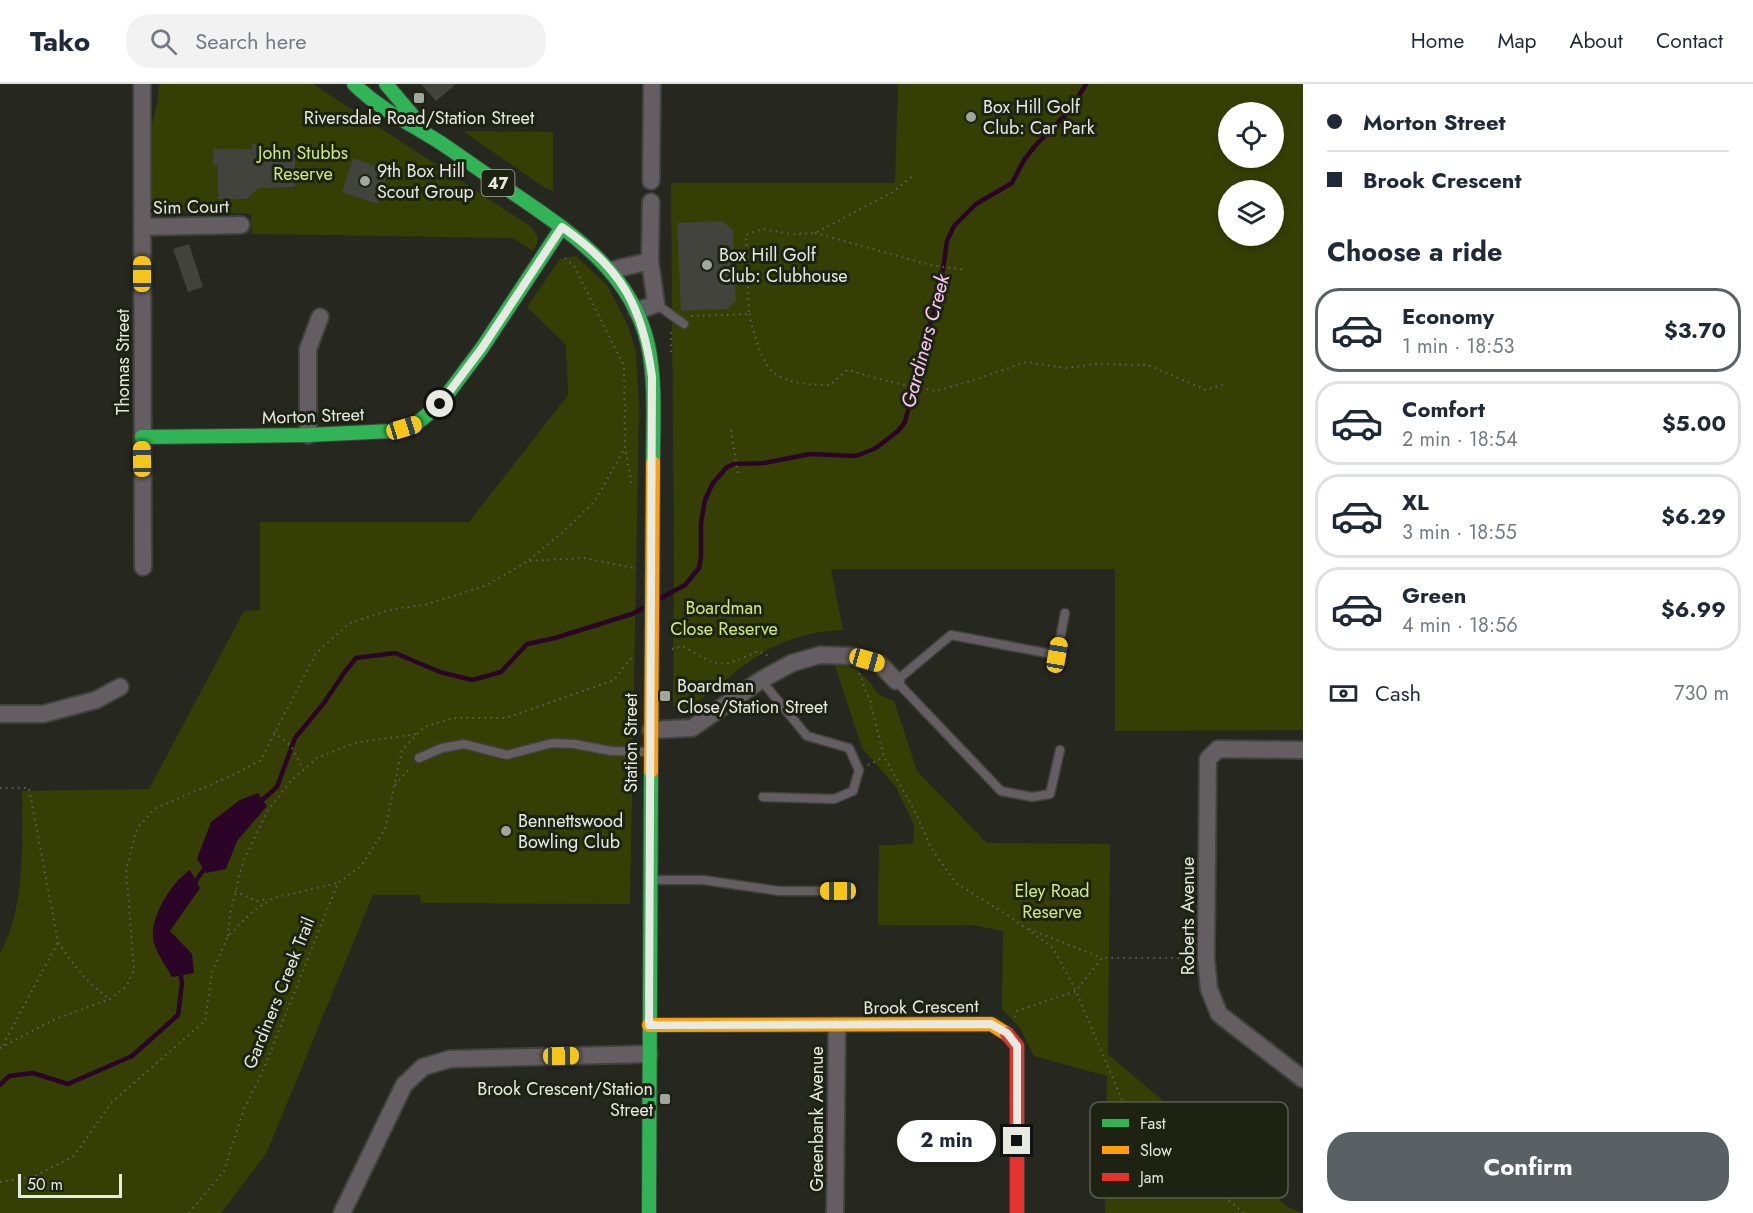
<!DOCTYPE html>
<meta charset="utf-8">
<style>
body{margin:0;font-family:Jost,sans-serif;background:#f2f2f3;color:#1f2937;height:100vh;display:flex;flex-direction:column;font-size:22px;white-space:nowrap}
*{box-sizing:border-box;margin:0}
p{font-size:20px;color:#747a83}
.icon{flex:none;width:33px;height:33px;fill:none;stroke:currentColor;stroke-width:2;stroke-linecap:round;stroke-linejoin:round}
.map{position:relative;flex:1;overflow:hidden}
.sheet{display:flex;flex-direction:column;background:#fff;width:450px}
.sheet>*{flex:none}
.guide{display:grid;align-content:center;height:132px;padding:0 24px;background:#fff}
.buttons{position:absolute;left:1218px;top:18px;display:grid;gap:12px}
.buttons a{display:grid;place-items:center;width:66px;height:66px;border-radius:50%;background:#fff;box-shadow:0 3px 9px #0003;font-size:30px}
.scale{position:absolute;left:18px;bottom:15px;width:104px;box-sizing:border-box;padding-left:6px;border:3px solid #e7eae0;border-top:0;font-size:16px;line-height:21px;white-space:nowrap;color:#e7eae0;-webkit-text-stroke:4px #1e2213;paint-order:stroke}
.end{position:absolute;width:27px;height:27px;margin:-14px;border:8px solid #e7eae0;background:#111;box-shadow:0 0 0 3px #111}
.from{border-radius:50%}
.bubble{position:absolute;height:42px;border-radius:21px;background:#fff;box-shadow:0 3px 9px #0003;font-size:20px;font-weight:700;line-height:42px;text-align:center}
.car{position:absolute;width:18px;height:36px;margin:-18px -9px;border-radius:8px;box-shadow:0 0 4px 2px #0007;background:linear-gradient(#f5c518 24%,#345 0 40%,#f5c518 0 76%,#345 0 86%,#f5c518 0)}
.guide b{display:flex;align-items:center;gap:21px;height:57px;font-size:22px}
.guide b+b{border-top:2px solid #e0e1e3}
.guide i{width:15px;height:15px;background:#1f2937}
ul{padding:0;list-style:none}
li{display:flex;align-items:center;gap:18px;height:84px;margin:0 12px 9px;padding:0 12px;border:3px solid #e0e1e3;border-radius:24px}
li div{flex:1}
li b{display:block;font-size:22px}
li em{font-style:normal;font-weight:700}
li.active{border-color:#5a6165}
li>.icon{width:54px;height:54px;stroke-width:1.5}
h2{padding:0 24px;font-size:27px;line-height:72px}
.pay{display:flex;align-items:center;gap:15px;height:66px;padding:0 24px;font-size:22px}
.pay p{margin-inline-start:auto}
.cta{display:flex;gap:12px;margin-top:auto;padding:12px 24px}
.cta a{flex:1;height:69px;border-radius:24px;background:#5a6165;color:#fff;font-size:24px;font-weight:700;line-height:69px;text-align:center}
header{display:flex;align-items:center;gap:36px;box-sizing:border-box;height:84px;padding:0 30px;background:#fff;border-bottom:2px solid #e0e1e3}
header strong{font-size:28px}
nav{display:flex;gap:33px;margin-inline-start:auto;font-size:21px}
.search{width:420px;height:54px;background:#f2f2f3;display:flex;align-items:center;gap:15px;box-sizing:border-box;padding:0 21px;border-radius:24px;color:#747a83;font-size:22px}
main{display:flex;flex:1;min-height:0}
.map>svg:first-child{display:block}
</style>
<header>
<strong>Tako</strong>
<div class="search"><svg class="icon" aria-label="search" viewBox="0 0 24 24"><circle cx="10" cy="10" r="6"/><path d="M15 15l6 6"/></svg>Search here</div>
<nav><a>Home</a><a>Map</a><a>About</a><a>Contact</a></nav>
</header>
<main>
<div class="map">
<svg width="1303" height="1129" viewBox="0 0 1303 1129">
<rect width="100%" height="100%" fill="#262820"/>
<path fill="#353f04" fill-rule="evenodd" d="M159,0H313L530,142C539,152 540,155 533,167L513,154L252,150L251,130L155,127L151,119L150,51L158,14Z
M898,0H1303V646L1115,647V485H831L843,546C766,550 745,584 688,625L679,628L673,622L674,485L671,99H895ZM1228,28H1274V74H1228ZM1228,106H1274V152H1228Z
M463,47L553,48V107L545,104Z
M576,172L607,201L628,242L636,268L639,324L630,820L421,819L420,811H373L266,1070L221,1129H0V869C25,829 23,753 22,707L149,705L244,527L260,526V438H469L568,311L566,261L527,223L560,175Z
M834,579L855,584L867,595L879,611L894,617L917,687L987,759L1110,760L1108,970L1288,1123L1302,1129H1105L1107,992L1034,972L1020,944L1002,925L1003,847L972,841H878L879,761L913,760L914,741L896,703L862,664Z"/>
<path fill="#2b0428" d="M258,709L267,722L237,757L226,785L206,789L197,775L211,738L240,716Z
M190,786L200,804L170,847L192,870L194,889L172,893C166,882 157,870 154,859C147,837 172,797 190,786Z"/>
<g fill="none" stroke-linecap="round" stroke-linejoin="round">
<path stroke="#2b0428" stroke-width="4.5" d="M661,514L685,501L699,484L701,473V439L705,416L713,399L727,383L734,380L764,379L810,370L856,372L876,364L898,347L905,338L908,326L923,262L939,212L947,157L954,142L976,120L1012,99L1024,76L1035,62L1071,25L1086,0
M260,718L277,703L295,654L324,619L344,589L356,574L395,569L440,588L472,596L501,588L527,560L555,554L632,530L643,524
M193,801L207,781
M0,1001L9,992L33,989L68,1000L132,972L178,931L182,899L180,888"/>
</g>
<path fill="#41433c" d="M421,0H456L436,17Z
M252,60H262V67L295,66V103L259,104L246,115H218V81H213V65H252Z
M353,74L389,87L377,120L342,108Z
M722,137L733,146L736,217L727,225L681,227L677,139Z
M189,160L203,203L188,208L173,165Z"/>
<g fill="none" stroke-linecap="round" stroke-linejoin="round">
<g stroke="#40423c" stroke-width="11">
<path id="lane" d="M656,220L684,240
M761,596L807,652L849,664L859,686L853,707L834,715L763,713
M1060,666L1050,710L1032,713L1001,707L896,597L951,551L1057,571L1065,529
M419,674L442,664L464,660L507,671L552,659L574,660L611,667L647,668
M653,796H703L779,807H838"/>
</g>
<g stroke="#40423c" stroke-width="20">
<path id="street" d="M142,0L143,483
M651,97L652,0
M142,143L241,141
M612,186L650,177
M637,227L656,220L650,177L651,118
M308,351V265L320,233
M0,630H43L96,616L120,603
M651,646L692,644L761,596L792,579L820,571L853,572L880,580L896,597
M1303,666L1218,665L1208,675L1206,874L1209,905L1219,930L1303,995
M342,1129L404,1001L423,983L450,975L649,970
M835,1129L837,942"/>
</g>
<g stroke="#40423c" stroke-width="16">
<path id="fast" d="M354,0C379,25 411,40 441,59C466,76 491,94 516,111C573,150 632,189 648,261C656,299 653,340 653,379
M386,0L413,32
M142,353L308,351L392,347L416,340L440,320L482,264L562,143
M649,1129L651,687"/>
</g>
<g stroke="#40423c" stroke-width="16">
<path id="slow" d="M651,687L653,379
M649,941L991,940L1007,950"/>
</g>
<g stroke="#40423c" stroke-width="16">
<path id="jam" d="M1007,950L1017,962V1129"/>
</g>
<path stroke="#615d5d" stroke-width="2" stroke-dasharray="1.5 4.5" stroke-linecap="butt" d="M815,149L930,181L966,186
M565,174L574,182L624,282L625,363L632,403
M749,230C753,246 762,281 775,290C789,300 814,301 830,301L847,286L903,301L936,307L974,296L1026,278L1066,284L1095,280L1148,281L1206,306L1224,300
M691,232L749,230L746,151L762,145L791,150L815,149L893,108L914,91
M671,268V244
M731,346L738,391
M529,476L563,448L595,417L625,363
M672,565L683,562C719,584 719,585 758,567L771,573
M859,589L870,617L884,673L915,727L931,764L956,799L1009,832L1053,864L1076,907L1130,1035L1244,1129
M274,648L291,662L303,685
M868,681L884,673
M395,701L411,683
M0,704H29L58,858C74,882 87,899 110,915
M235,807L256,817L269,815
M1029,845L1102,874
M228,852L230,830L243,778L268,726L291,697L317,674L354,659L417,650
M1015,933L1017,927L1076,907L1102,874H1190
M3,961L58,858
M0,964L53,936L110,915L126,903L134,886L126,785L137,745L154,725L235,690L261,676L316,569L350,539L393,525L424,521L457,511L487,501L528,477L584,474L634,484
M0,1098L35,1092L74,1072L112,1018L205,937L212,888L228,852L253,827L273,814L338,799
M189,1129L224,1087L244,1025L262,989L338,799L361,782L385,745L402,666L424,643L453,634H506L614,596L632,573"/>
<use href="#lane" stroke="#645d61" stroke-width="8"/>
<use href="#street" stroke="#645d61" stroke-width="16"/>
<use href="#fast" stroke="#30b455" stroke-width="14"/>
<use href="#slow" stroke="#ff9f0a" stroke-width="14"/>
<use href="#jam" stroke="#e5322d" stroke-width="14"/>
</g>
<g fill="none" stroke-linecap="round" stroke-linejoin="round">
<path stroke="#e7eae0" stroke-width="8" d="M440,320L482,264L562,143C621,184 643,222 652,293L649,941L991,940L1007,949L1017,962V1057"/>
</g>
<g fill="#a3a69d" stroke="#1e2213" stroke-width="2">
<rect x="413" y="8" width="12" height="12" rx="3"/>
<circle cx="971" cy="33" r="6"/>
<circle cx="365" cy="97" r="6"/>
<circle cx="707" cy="181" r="6"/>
<rect x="659" y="606" width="12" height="12" rx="3"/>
<circle cx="506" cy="747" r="6"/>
<rect x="659" y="1009" width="12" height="12" rx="3"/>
</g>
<g text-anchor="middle" stroke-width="6" stroke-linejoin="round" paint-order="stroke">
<rect fill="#1e2213" stroke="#abaea2" stroke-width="1.5" x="481.5" y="86" width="33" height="26" rx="4.5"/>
<g font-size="16" font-weight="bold" fill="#e7eae0">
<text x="498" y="105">47</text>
</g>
<g font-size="18" fill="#e7eae0" stroke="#1e2213" text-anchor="start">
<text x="983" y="29">Box Hill Golf<tspan x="983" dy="21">Club: Car Park</tspan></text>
<text x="419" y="40" text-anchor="middle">Riversdale Road/Station Street</text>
<text x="377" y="93">9th Box Hill<tspan x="377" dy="21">Scout Group</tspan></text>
<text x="719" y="177">Box Hill Golf<tspan x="719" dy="21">Club: Clubhouse</tspan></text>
<text x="677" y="608">Boardman<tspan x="677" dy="21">Close/Station Street</tspan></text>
<text x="518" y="743">Bennettswood<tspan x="518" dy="21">Bowling Club</tspan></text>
<text x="653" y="1011" text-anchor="end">Brook Crescent/Station<tspan x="653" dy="21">Street</tspan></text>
</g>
<g font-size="18" fill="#d1eb78" stroke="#1e2213">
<text x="303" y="75">John Stubbs<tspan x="303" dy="21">Reserve</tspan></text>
<text x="724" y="530">Boardman<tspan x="724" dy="21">Close Reserve</tspan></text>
<text x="1052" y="813">Eley Road<tspan x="1052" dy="21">Reserve</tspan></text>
</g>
<g font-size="18" fill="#e7eae0" stroke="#1e2213">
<text transform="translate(191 123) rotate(-1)" y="6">Sim Court</text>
<text transform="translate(123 278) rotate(-90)" y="6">Thomas Street</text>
<text transform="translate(313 332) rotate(-2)" y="6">Morton Street</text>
<text transform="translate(631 659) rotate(-90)" y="6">Station Street</text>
<text transform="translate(1188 832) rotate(-90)" y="6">Roberts Avenue</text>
<text transform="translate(279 909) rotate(-68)" y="6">Gardiners Creek Trail</text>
<text transform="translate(921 923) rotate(-1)" y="6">Brook Crescent</text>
<text transform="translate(817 1035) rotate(-90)" y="6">Greenbank Avenue</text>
</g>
<g font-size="20" font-style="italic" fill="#fec8f8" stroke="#1e2213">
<text transform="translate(925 257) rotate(-75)" y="7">Gardiners Creek</text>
</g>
</g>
<rect x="1090" y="1018" width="198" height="96" rx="9" fill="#1e2213" stroke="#5a5e50" stroke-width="1.5"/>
<rect x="1102" y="1035" width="27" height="8" fill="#30b455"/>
<rect x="1102" y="1062" width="27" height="8" fill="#ff9f0a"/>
<rect x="1102" y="1089" width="27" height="8" fill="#e5322d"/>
<g font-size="16" fill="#e7eae0">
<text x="1140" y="1045">Fast</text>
<text x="1140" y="1072">Slow</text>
<text x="1140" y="1099">Jam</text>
</g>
</svg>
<div class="buttons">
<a><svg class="icon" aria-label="locate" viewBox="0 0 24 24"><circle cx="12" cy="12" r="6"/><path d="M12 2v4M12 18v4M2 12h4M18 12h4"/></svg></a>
<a><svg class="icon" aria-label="layers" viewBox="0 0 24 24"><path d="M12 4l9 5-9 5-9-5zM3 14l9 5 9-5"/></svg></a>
</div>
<div class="scale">50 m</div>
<i class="end from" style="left:440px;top:320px"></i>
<i class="end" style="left:1017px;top:1057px"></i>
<div class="bubble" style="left:897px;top:1036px;width:99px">2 min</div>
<i class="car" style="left:142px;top:190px;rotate:0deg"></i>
<i class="car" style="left:404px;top:344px;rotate:73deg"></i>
<i class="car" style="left:142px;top:375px;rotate:359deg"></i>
<i class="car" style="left:1057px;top:571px;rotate:10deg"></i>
<i class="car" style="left:867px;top:576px;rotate:106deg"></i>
<i class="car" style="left:838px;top:807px;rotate:270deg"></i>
<i class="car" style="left:561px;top:972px;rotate:89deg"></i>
</div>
<section class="sheet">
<div class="guide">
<b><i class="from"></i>Morton Street</b>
<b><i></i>Brook Crescent</b>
</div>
<h2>Choose a ride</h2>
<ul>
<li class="active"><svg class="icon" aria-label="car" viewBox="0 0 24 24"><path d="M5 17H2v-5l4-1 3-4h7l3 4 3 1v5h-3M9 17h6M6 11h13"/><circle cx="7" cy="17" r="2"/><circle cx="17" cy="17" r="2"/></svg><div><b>Economy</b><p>1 min · 18:53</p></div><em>$3.70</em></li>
<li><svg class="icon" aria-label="car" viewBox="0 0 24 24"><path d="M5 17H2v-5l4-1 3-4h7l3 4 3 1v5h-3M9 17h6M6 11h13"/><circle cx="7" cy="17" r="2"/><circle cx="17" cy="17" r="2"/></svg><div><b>Comfort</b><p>2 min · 18:54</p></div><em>$5.00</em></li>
<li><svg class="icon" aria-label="car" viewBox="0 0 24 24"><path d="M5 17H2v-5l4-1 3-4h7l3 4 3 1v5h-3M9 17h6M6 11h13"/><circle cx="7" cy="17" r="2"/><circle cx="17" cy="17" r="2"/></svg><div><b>XL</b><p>3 min · 18:55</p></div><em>$6.29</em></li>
<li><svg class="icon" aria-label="car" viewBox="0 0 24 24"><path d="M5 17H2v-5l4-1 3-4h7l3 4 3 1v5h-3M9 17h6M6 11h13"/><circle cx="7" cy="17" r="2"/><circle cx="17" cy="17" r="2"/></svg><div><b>Green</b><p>4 min · 18:56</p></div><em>$6.99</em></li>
</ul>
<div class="pay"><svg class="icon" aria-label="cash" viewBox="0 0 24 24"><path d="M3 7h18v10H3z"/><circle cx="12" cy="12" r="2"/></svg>Cash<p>730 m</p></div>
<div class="cta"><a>Confirm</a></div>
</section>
</main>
